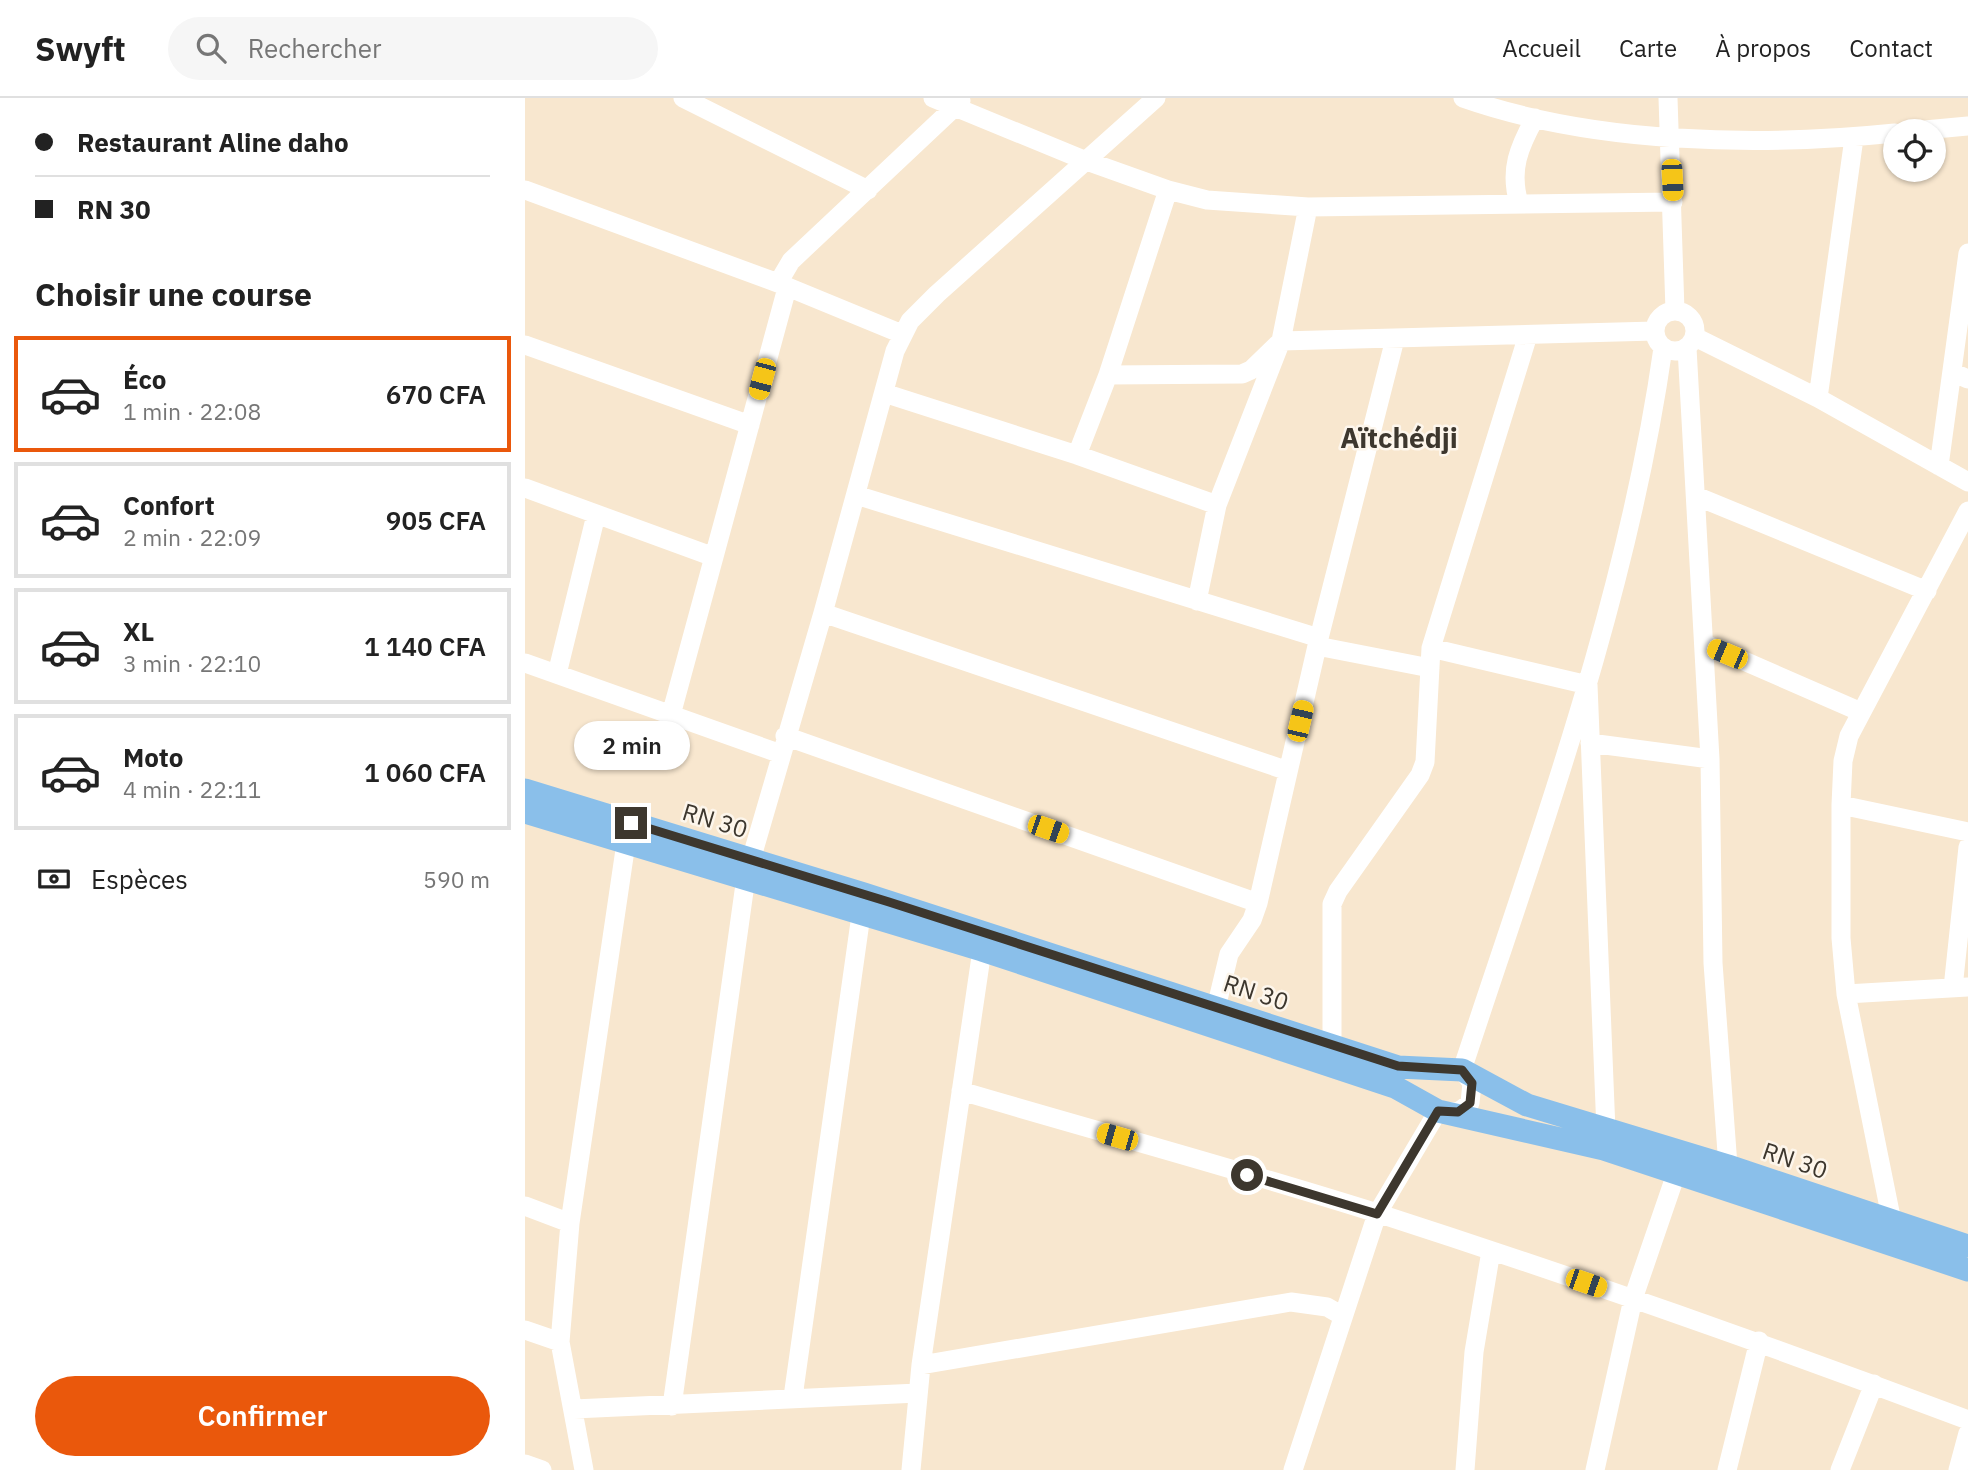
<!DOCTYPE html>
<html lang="fr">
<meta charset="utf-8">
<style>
body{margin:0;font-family:"IBM Plex Sans",sans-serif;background:#f6f6f6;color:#222;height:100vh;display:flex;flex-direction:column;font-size:26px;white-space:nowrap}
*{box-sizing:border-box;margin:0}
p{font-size:23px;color:#767676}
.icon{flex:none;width:38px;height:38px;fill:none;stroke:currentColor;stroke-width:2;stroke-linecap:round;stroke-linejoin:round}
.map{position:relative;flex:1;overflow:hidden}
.details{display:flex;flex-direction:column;background:#fff;width:525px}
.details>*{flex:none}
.guide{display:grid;align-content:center;height:154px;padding:0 35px;background:#fff}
.buttons{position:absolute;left:1358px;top:21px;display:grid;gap:14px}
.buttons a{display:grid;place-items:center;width:63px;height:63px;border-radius:50%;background:#fff;box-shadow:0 2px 5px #0004;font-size:35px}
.end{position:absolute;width:32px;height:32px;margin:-16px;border:9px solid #3d372e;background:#fff;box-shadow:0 0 0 4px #fff}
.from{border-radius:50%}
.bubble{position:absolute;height:49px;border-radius:24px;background:#fff;box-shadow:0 2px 5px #0004;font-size:23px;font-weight:600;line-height:49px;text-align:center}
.car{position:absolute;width:21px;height:42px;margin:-21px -10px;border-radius:9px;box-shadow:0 0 5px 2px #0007;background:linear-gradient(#f5c518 24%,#345 0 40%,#f5c518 0 76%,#345 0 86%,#f5c518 0)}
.guide b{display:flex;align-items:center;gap:24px;height:66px;font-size:26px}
.guide b+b{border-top:2px solid #e0e0e0}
.guide i{width:18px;height:18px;background:#222}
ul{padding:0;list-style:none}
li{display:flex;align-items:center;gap:21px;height:116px;margin:0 14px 10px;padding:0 21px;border:4px solid #e0e0e0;border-radius:0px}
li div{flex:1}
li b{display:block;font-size:26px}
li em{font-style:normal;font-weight:600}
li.active{border-color:#ea580c}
li>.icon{width:63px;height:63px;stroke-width:1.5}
h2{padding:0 35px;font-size:32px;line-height:84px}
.pay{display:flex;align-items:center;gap:18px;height:77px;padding:0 35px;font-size:26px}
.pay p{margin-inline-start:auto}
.primary-button{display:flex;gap:14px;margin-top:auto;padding:14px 35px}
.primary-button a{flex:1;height:80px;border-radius:42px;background:#ea580c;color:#fff;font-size:28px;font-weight:600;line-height:80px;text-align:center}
header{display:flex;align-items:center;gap:42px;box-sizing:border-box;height:98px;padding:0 35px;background:#fff;border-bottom:2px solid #e0e0e0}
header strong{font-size:33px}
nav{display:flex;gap:38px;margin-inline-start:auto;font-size:24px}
.search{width:490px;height:63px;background:#f6f6f6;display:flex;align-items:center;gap:18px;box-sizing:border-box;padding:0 24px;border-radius:38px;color:#767676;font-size:26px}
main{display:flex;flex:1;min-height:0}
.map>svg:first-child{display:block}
</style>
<header>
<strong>Swyft</strong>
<div class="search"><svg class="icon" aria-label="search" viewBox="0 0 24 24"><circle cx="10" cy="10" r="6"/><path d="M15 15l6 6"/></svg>Rechercher</div>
<nav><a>Accueil</a><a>Carte</a><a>À propos</a><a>Contact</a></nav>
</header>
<main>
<section class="details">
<div class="guide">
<b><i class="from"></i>Restaurant Aline daho</b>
<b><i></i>RN 30</b>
</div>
<h2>Choisir une course</h2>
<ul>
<li class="active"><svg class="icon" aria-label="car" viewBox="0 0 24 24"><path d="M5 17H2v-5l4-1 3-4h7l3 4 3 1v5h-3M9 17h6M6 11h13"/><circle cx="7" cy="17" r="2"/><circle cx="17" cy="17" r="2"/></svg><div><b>Éco</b><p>1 min · 22:08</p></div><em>670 CFA</em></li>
<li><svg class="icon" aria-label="car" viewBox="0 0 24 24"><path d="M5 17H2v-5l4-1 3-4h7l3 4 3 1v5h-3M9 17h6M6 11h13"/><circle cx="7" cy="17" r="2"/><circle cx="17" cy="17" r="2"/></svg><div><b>Confort</b><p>2 min · 22:09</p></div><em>905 CFA</em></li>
<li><svg class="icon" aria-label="car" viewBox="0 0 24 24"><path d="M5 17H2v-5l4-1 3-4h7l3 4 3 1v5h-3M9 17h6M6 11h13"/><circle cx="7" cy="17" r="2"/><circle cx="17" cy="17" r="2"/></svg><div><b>XL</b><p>3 min · 22:10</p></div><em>1 140 CFA</em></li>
<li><svg class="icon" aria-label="car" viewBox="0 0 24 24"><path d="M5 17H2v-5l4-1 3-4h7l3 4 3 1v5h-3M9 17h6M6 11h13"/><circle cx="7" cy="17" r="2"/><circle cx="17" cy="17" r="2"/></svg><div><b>Moto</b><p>4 min · 22:11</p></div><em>1 060 CFA</em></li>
</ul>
<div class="pay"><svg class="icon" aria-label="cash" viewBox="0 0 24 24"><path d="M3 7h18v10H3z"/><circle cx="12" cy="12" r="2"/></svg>Espèces<p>590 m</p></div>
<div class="primary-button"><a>Confirmer</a></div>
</section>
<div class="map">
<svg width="1443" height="1372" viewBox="0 0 1443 1372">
<rect width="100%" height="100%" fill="#f8e7cf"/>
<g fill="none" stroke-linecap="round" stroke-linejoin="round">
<path stroke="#fff" stroke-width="19" d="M158,0L343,92
M408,0L559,62L643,92L682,102L783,109L1148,104
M938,0C1069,46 1234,49 1370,35
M1143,0L1150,213
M1389,33L1443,28
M0,92L253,185L377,236
M994,105C984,72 994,49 1010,20
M253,185L266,163L436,3
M1130 233a20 20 0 1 1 40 0a20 20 0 1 1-40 0Z
M1170,239L1293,300L1443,384
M0,247L225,327
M1162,250L1185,661L1188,865L1203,1068
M1427,274L1443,281
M583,277L717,276L726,272L756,243L1130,233
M359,295L552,357L692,407
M1293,300L1329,40
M552,357L583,277L643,92
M1414,368L1443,155
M0,390L189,459
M331,397L794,540
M1171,398L1402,493
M672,503L692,407L756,243L783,109
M298,515L763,673
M1180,546L1336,614
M792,548L905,570
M906,550L1063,587L1081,1033
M0,565L256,656
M32,576L71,417
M146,617L262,190
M260,638L733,805
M1065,645L1185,661
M1316,707L1443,734
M1428,890L1443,749
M1321,896L1443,889
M691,910L704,856L727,822L733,805L792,548L870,241
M807,947V806L813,793L895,677L900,664L906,550L1003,237
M436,993C575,1034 716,1072 855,1116C1053,1180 1249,1249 1443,1322
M0,1108L45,1125
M1367,1124L1321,896L1316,840V707L1318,663L1324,638L1443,413
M0,1232L35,1244
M396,1267L766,1204L802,1209L816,1217
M268,1299L336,817
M147,1308L221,779L298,515L370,253L385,223L412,196L631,0
M49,1311L393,1295
M0,1366L17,1372
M59,1372L35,1244L45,1125L101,745
M386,1372L396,1267L457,852
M768,1372L852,1116L913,1013L933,1014L945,1005L947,985L937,972C1015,735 1103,498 1138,250
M940,1372L949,1254L966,1153
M1070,1372L1108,1201L1152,1073
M1202,1372L1234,1243
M1315,1372L1349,1286
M1433,1372L1443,1335"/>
<path stroke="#8abfea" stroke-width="23" d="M0,692L339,796L873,969L937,972L1002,1007L1203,1068L1443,1148
M0,714L457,852L870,989L913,1013L1079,1051L1443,1172"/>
</g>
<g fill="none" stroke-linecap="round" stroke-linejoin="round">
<path stroke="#3d372e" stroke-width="9" d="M106,725L364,804L873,968L937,972L947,985L945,1005L933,1014L913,1013L852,1116L722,1077"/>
</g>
<g text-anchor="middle" stroke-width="5" stroke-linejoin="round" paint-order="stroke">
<g font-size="24" fill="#3d372e" stroke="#fdf6ec">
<text transform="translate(190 723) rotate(17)" y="8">RN 30</text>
<text transform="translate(731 895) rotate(18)" y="8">RN 30</text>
<text transform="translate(1270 1063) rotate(19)" y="8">RN 30</text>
</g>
<g font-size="28" font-weight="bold" fill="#3d372e" stroke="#fdf6ec">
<text x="874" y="350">Aïtchédji</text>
</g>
</g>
</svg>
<div class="buttons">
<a><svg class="icon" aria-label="locate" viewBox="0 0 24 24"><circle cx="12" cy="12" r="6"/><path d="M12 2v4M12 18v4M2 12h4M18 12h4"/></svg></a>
</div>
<i class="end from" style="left:722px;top:1077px"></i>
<i class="end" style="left:106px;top:725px"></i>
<div class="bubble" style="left:49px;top:623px;width:116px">2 min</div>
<i class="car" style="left:1147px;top:82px;rotate:177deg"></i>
<i class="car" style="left:237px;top:281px;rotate:195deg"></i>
<i class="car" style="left:1202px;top:556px;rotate:293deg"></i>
<i class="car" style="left:775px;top:623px;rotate:13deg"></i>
<i class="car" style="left:523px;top:731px;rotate:109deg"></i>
<i class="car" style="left:592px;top:1039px;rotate:286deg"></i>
<i class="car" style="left:1061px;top:1185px;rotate:109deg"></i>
</div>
</main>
